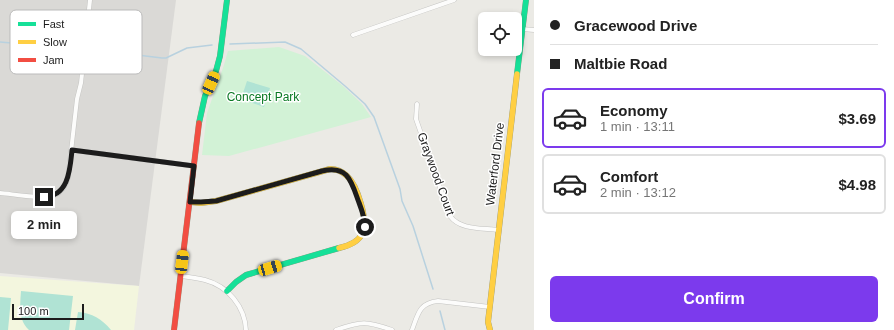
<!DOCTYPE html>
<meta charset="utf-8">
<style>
body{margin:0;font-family:Arial,sans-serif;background:#f6f6f6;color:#222;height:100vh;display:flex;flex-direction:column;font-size:15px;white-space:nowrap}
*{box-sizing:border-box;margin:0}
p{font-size:13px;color:#767676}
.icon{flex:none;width:22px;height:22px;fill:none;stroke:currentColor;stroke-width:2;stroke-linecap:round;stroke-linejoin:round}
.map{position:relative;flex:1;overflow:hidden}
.sheet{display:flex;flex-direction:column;background:#fff;width:360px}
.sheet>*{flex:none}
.guide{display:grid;align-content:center;height:88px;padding:0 16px;background:#fff}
.tools{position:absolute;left:478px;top:12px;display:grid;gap:8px}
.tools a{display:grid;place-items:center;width:44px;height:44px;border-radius:6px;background:#fff;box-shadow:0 2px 6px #0003;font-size:20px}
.scale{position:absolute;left:12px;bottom:10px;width:72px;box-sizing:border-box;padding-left:4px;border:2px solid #1c1c1c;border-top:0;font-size:11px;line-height:14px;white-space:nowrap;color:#1c1c1c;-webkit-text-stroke:3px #fff;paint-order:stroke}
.end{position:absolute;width:18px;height:18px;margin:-9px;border:5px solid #1c1c1c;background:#fff;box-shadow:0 0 0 2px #fff}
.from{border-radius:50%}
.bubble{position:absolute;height:28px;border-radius:6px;background:#fff;box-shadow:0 2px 6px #0003;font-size:13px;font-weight:600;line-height:28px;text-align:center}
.car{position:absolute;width:12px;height:24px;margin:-12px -6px;border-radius:5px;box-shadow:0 0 3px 1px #0007;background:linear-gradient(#f5c518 24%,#345 0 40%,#f5c518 0 76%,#345 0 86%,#f5c518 0)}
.guide b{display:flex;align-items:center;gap:14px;height:38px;font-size:15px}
.guide b+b{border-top:1px solid #e0e0e0}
.guide i{width:10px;height:10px;background:#222}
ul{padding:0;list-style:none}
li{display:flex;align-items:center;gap:12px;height:60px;margin:0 8px 6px;padding:0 8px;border:2px solid #e0e0e0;border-radius:6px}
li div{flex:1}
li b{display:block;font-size:15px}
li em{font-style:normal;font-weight:600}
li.current{border-color:#7c3aed}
li>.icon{width:36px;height:36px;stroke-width:1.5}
.primary-button{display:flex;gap:8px;margin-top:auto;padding:8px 16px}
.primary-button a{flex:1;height:46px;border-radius:6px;background:#7c3aed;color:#fff;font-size:16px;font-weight:600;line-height:46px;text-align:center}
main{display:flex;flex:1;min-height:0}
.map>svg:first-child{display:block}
</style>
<main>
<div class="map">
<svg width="534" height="330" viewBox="0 0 534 330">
<rect width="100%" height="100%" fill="#ebeae5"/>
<path fill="#dad9d6" d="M0,0H176L139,286L0,273Z"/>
<path fill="#f3f6de" d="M0,276L139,286L134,330H0Z"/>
<path fill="#d2f2d6" d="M279,47L305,56L343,86L362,104L371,117L229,156L202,155L207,113L224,65L228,51Z"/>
<path fill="#b0e3d4" d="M247,81L270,88L264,107L241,99Z
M21,291L73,296L69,330H29C18,320 20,305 21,291Z
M0,297L11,298L8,330H0Z
M78,312C92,313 102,319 111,330H75Z"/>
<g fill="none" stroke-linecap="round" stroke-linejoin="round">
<path stroke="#b8d1df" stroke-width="1.5" d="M0,42L79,49
M230,44L285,42L301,49L345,86L365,104L374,117L400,189L402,201L413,226L433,289
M88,49L162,58H166L187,48L212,45
M440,311L445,330"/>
<g stroke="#c3c3c1" stroke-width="5">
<path id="street" d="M522,29L534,30
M353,35L454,0
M417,104L416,119L450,216C460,230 482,228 498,230
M72,150L194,166
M0,193C13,194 44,200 55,195C62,192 66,185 68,178L77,99L81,83L90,0
M181,276C189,277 197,278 205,280C228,286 245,307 246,330
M336,330C361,321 367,321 392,330
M412,330C418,314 419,303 438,301L490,307"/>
</g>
<g stroke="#90957d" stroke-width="6">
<path id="fast" d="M517,74L526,0
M199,123L205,96L216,71L220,56L227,0
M227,291L236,282L246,275L339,248"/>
</g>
<g stroke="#90957d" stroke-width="6">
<path id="slow" d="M190,202L201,203L216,201L330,169C336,169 342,171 347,176C357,185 369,221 362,234C358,242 348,246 339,248
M490,330L488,322L517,74"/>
</g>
<g stroke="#90957d" stroke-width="6">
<path id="jam" d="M174,330L199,123"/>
</g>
<use href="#street" stroke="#fcfcfb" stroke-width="4"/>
<use href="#fast" stroke="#16e098" stroke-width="5.5"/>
<use href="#slow" stroke="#ffcf43" stroke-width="5.5"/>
<use href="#jam" stroke="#f24e42" stroke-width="5.5"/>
</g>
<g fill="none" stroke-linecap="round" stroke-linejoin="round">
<path stroke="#1c1c1c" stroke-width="5" d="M44,197C69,196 70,169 72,150L194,166L190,202H201L216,201L322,171C347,165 351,180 358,200C361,208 365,217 365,227"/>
</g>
<g text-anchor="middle" stroke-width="3" stroke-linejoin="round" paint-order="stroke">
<g font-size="12" fill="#0b7924" stroke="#fff">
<text x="263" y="101">Concept Park</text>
</g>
<g font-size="12" fill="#1c1c1c" stroke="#fff">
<text transform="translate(495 164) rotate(-83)" y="4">Waterford Drive</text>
<text transform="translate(436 174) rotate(70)" y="4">Graywood Court</text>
</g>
</g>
<rect x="10" y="10" width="132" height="64" rx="6" fill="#fff" stroke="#bbb" stroke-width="1"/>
<rect x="18" y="22" width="18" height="4" fill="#16e098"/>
<rect x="18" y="40" width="18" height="4" fill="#ffcf43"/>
<rect x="18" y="58" width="18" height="4" fill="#f24e42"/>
<g font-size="11" fill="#1c1c1c">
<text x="43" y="28">Fast</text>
<text x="43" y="46">Slow</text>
<text x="43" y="64">Jam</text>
</g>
</svg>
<div class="tools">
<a><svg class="icon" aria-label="locate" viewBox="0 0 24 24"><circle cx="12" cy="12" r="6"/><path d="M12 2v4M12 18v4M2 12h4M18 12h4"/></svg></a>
</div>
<div class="scale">100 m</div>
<i class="end from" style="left:365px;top:227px"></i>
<i class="end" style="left:44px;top:197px"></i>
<div class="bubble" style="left:11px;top:211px;width:66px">2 min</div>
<i class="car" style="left:211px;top:83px;rotate:24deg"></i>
<i class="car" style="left:182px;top:262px;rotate:7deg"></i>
<i class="car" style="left:270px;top:268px;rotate:74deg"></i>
</div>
<section class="sheet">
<div class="guide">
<b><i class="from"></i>Gracewood Drive</b>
<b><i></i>Maltbie Road</b>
</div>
<ul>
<li class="current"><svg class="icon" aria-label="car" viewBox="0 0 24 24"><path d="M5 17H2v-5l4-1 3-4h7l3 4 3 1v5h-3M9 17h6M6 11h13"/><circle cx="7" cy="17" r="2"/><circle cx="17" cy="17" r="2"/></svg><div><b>Economy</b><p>1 min · 13:11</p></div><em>$3.69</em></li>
<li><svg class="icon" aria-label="car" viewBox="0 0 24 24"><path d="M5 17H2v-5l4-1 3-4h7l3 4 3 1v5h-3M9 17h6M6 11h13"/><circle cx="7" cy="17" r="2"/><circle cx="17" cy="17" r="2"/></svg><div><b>Comfort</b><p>2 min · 13:12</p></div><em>$4.98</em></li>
</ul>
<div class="primary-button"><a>Confirm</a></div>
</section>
</main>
